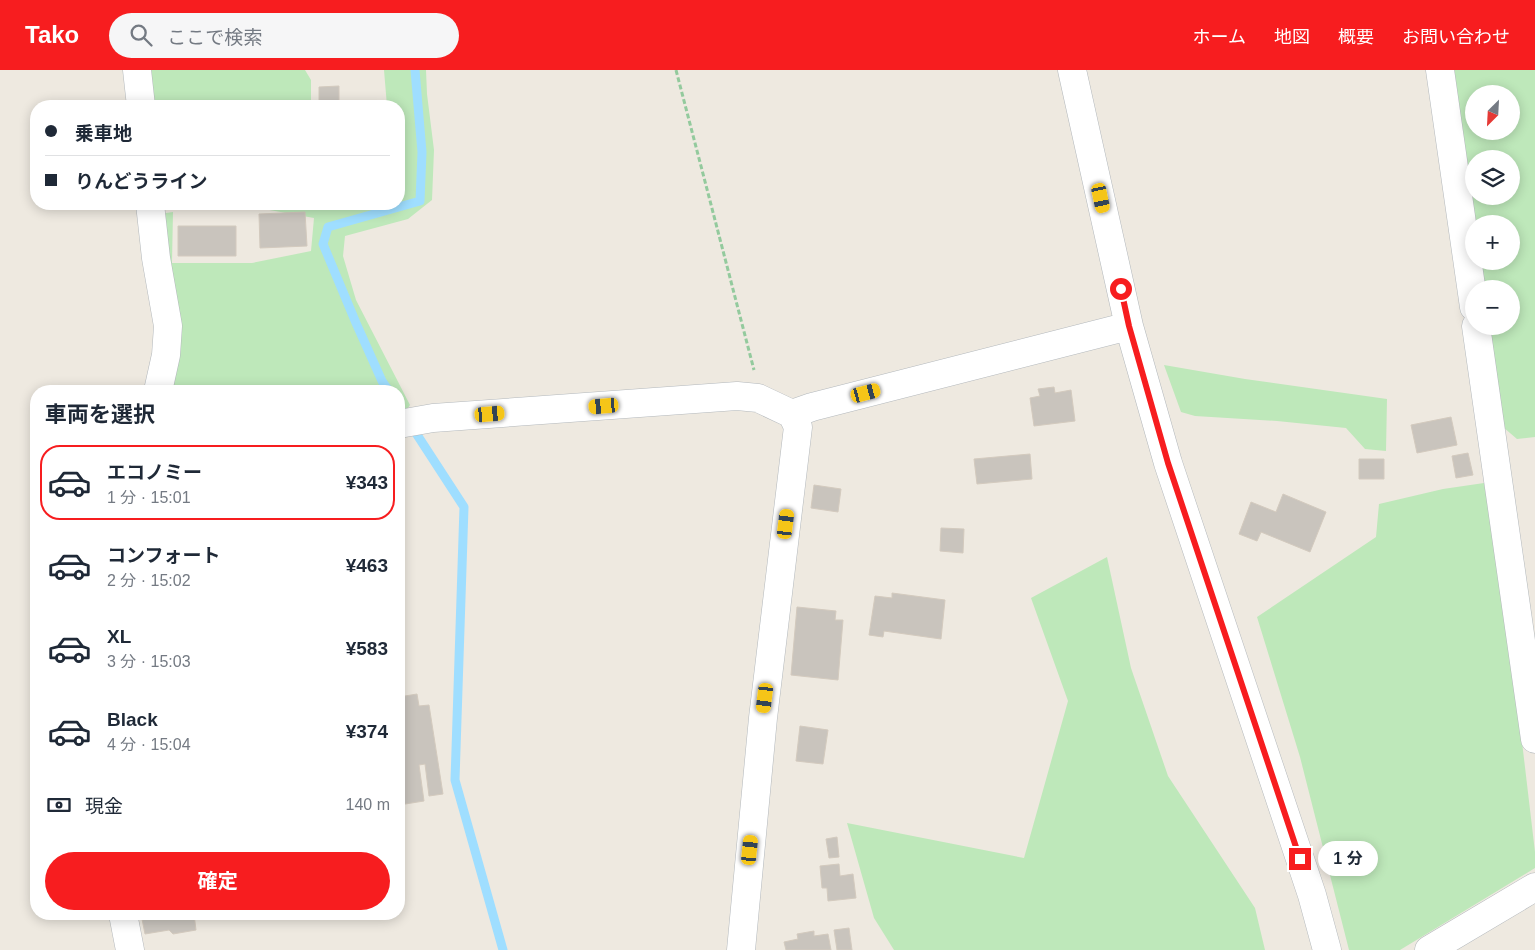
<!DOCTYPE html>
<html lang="ja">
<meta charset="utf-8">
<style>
body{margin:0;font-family:Arial,"Noto Sans JP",sans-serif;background:#f6f6f7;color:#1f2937;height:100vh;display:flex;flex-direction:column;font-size:19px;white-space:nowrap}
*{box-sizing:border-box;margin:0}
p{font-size:16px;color:#747a83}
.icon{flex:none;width:28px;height:28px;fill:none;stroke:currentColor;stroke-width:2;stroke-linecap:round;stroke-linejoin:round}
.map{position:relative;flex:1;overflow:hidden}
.sheet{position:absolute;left:30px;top:315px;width:375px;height:535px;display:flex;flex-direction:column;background:#fff;border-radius:20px;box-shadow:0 2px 12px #0003}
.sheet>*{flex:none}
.banner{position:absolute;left:30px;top:30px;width:375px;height:110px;border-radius:20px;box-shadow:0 2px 12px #0003;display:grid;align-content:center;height:110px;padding:0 15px;background:#fff}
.needle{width:32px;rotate:204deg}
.fabs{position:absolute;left:1465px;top:15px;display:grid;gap:10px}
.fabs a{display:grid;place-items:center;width:55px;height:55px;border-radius:50%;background:#fff;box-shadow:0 2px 12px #0003;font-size:25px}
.end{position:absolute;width:22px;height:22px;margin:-11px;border:6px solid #f71d1f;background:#fff;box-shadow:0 0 0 2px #fff}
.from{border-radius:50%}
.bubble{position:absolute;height:35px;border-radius:18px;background:#fff;box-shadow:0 2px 12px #0003;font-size:16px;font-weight:700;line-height:35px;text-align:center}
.car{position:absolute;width:15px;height:30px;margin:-15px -8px;border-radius:6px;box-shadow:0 0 4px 1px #0007;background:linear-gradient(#f5c518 24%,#345 0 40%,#f5c518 0 76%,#345 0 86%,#f5c518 0)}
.banner b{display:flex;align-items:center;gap:18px;height:48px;font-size:19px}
.banner b+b{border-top:1px solid #e0e1e3}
.banner i{width:12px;height:12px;background:#1f2937}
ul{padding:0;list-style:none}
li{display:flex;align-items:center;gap:15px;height:75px;margin:0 10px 8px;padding:0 5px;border:2px solid transparent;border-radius:20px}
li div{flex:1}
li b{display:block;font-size:19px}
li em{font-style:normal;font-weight:700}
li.selected{border-color:#f71d1f}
li>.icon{width:45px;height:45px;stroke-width:1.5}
h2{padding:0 15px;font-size:22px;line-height:60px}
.pay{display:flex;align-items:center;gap:12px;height:55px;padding:0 15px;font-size:19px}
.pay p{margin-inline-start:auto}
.cta{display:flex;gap:10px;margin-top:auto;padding:10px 15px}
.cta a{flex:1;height:58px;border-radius:30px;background:#f71d1f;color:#fff;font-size:20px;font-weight:700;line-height:58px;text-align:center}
header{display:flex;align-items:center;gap:30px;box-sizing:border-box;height:70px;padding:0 25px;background:#f71d1f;color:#fff}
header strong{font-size:24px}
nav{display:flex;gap:28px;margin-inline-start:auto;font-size:18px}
.search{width:350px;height:45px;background:#f6f6f7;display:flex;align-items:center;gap:12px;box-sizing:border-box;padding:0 18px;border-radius:28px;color:#747a83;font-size:19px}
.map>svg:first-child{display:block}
</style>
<header>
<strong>Tako</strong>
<div class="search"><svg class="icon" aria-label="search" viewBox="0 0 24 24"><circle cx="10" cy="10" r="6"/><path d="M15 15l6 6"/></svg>ここで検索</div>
<nav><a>ホーム</a><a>地図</a><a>概要</a><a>お問い合わせ</a></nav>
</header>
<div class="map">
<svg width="1535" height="880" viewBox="0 0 1535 880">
<rect width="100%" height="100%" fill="#eee9e0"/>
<path fill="#bee8ba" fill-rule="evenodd" d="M146,0H305L311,10V36H149Z
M384,0H426L427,24L434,80L432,130L408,149L345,166L343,186L356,230L410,335L399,352V321H165L159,144L173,142L172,193H252L311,181L314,148L236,134H399V36H387Z
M1454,0H1535V367L1517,369L1503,357L1488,256H1511V219H1482L1478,191H1511V154H1474ZM1474,24H1511V61H1474ZM1474,89H1511V126H1474Z
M1164,295L1245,309L1387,329L1386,381L1365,379L1346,358L1277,351L1195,346L1181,342Z
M1484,413L1508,553L1535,782V798L1400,880H1349L1300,687L1257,547L1376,467L1379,434L1443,419Z
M1107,487L1131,598L1168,706L1255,838L1265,880H894L874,848L847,753L1024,788L1068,631L1031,528Z"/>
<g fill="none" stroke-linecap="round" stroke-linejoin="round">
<path stroke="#9fdeff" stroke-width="9" d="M389,321L382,311L356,253L323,174L328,157L420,131L422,82L415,0
M399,337L464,437L455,710L503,880"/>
</g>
<path fill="#c9c4bd" stroke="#d3cabe" d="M339,16V36H319V17Z
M399,66L403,123H399Z
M305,142L307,176L260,178L259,144Z
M178,156H236V186H178Z
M1054,317L1055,323L1071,320L1075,351L1034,356L1030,328L1040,326L1038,319Z
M1451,347L1457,375L1417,383L1411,355Z
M1468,383L1473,405L1456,408L1452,386Z
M1030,384L1032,409L977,414L974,389Z
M1359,389H1384V409H1359Z
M814,415L841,419L838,442L811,438Z
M1283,424L1326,442L1310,482L1261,462L1257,471L1239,464L1251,432L1276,442Z
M941,458L964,459L963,483L940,481Z
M892,523L945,530L941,569L884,561L883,567L869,565L875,526L892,528Z
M797,537L836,541L835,550H843L838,610L791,605Z
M417,624L419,636L429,635L443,724L429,726L425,694L419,695L424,731L399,735V627Z
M800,656L828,660L823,694L796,691Z
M837,767L839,787L829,788L826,769Z
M839,794L840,806L853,804L856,828L828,831L827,818H822L820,796Z
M141,844H194L196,860L173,864L169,860L145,864Z
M849,858L852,880H837L834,860Z
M814,861V866L828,864L831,880H786L784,872L798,869L797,864Z"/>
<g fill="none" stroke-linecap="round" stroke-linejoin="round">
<g stroke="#b3b8bc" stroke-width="29">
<path id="minor" d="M137,0L141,36
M1072,0L1129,256L1168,393L1312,825L1327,880
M1440,0L1474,237
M150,134L156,188L168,256L166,285L158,321
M1476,256L1535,669
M792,344L812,337L1129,256
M399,354L433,348L737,326L758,328L792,344L798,357L763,648L741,880
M123,844L130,880
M1429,880L1535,817"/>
</g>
<path stroke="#93ca9d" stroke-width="3" stroke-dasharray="5 2.5" stroke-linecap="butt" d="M676,0L754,300"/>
<use href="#minor" stroke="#fff" stroke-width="28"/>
</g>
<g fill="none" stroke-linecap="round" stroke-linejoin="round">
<path stroke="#f71d1f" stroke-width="6" d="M1121,219L1129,256L1168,393L1300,789"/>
</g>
</svg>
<div class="fabs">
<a><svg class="needle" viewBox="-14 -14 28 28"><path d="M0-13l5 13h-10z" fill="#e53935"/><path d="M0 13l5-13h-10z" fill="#747a83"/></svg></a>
<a><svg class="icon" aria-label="layers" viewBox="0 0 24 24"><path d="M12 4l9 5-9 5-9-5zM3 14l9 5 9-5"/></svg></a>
<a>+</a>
<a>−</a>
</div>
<i class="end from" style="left:1121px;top:219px"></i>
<i class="end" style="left:1300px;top:789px"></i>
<div class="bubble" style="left:1318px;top:771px;width:60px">1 分</div>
<i class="car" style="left:1101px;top:128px;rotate:168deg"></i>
<i class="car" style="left:866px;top:323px;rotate:75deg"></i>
<i class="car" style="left:604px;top:336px;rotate:265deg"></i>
<i class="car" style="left:490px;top:344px;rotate:85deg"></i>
<i class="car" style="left:786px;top:454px;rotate:7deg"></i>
<i class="car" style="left:765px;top:628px;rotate:187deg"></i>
<i class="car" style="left:750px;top:780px;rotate:6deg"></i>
<div class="banner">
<b><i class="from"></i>乗車地</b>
<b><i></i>りんどうライン</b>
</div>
<section class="sheet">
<h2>車両を選択</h2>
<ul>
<li class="selected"><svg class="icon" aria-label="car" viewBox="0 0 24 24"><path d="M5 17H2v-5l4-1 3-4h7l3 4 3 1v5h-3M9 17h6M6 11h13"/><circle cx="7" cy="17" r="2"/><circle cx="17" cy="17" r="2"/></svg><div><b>エコノミー</b><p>1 分 · 15:01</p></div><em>¥343</em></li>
<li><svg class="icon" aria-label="car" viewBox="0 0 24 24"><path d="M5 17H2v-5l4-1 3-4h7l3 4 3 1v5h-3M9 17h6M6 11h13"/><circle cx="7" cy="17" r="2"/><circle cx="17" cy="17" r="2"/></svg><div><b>コンフォート</b><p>2 分 · 15:02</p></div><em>¥463</em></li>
<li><svg class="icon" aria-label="car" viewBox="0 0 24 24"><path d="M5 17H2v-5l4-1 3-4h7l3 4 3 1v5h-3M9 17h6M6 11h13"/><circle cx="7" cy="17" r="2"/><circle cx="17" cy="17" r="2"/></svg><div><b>XL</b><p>3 分 · 15:03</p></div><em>¥583</em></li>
<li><svg class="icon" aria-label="car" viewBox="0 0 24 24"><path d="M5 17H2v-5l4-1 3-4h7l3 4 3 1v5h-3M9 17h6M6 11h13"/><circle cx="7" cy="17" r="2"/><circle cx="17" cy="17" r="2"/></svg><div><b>Black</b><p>4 分 · 15:04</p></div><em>¥374</em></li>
</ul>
<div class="pay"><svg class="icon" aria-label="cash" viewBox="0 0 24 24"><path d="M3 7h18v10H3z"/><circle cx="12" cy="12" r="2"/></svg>現金<p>140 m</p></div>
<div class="cta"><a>確定</a></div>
</section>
</div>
